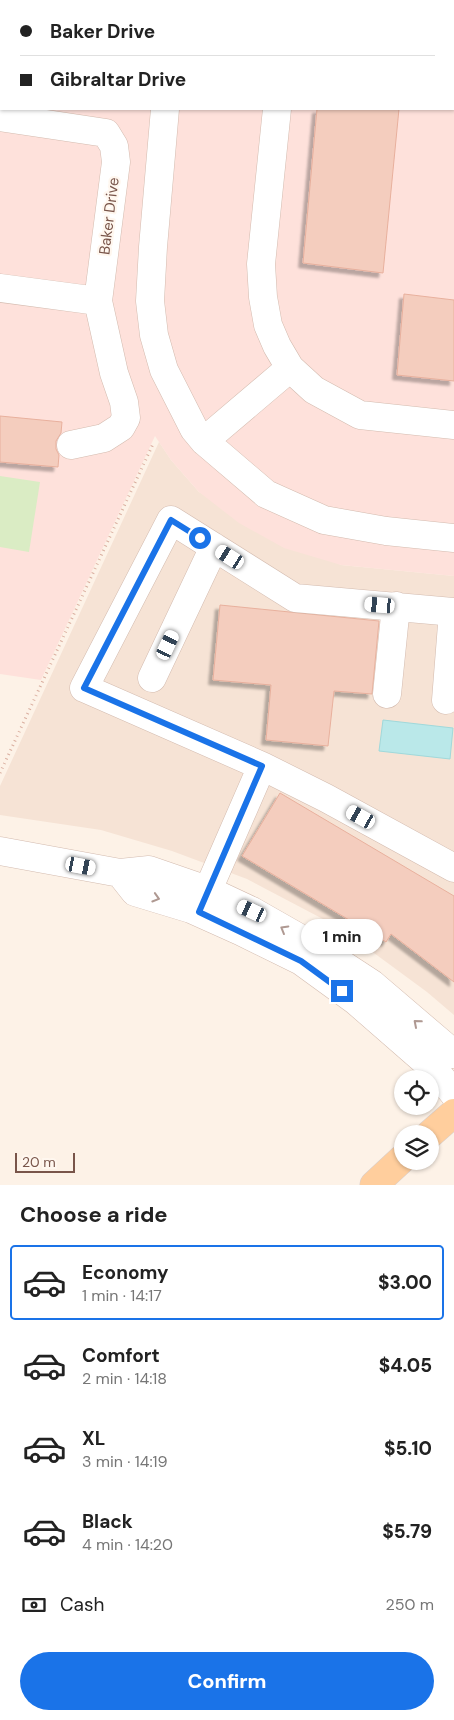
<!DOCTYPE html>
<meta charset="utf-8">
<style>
body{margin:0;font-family:"DM Sans",sans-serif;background:#f6f6f6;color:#222;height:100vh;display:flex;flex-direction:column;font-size:19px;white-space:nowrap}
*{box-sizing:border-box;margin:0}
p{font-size:16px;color:#767676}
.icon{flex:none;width:28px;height:28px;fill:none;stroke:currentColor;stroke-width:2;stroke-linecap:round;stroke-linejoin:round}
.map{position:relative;height:1185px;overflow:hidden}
.panel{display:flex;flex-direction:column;background:#fff;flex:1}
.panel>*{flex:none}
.guide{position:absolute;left:0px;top:0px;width:455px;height:110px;box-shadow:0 1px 4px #0004;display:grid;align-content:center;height:110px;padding:0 20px;background:#fff}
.tools{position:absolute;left:394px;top:1070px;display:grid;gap:10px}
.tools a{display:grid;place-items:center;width:45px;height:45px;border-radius:50%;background:#fff;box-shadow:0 1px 4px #0004;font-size:25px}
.scale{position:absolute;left:15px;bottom:12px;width:60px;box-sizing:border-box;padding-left:5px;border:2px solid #79554a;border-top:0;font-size:14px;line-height:18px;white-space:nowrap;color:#79554a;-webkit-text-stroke:4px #fff7ef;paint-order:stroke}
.end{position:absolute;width:22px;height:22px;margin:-11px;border:6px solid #1a73e8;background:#fff;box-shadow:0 0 0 2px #fff}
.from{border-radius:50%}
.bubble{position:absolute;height:35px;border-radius:18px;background:#fff;box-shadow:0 1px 4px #0004;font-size:16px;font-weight:800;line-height:35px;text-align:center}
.car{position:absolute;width:15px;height:30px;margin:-15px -8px;border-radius:6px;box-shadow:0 0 4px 1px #0007;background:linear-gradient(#fff 24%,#345 0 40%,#fff 0 76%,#345 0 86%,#fff 0)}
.guide b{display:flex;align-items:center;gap:18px;height:48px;font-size:19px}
.guide b+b{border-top:1px solid #e0e0e0}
.guide i{width:12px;height:12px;background:#222}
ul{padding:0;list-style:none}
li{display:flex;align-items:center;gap:15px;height:75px;margin:0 10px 8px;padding:0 10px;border:2px solid transparent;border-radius:5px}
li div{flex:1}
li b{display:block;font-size:19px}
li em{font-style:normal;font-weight:800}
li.selected{border-color:#1a73e8}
li>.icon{width:45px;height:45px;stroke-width:1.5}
h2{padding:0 20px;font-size:22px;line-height:60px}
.pay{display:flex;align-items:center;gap:12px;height:55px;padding:0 20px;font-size:19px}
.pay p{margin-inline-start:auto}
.button{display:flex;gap:10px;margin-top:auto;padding:10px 20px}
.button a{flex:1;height:58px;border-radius:30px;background:#1a73e8;color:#fff;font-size:20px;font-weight:800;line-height:58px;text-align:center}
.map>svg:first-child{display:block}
</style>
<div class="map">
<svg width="454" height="1185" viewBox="0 0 454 1185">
<defs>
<filter id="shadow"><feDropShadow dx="-4.5" dy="4.5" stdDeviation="1" flood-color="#0004"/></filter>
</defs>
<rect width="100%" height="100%" fill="#fdf2e7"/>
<path fill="#f6e3d5" d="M159,442L171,460L199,492L341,565L454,576V1015L427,992L340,928L247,879L172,851L101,830L0,815V786Z"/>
<path fill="#fee1db" d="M143,0H454V576L341,565L284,548L239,523L199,492L171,460L155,436L41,680L0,674V86H1V109H454V1H143Z"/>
<path fill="#daecc4" d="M0,476L40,482L29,552L0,547Z"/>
<path fill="#bae8e9" stroke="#a0d9db" d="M383,720L453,728L450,759L379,751Z"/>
<path fill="#f4cdbe" stroke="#e8b09d" filter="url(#shadow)" d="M317,109H399L383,273L303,263Z
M404,294L454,300V381L397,375Z
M0,416L62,422L61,433L56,441V449L59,455L58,467L0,462Z
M220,605L379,621L372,694L334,691L328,746L266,740L271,685L213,680Z
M280,793L454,896V982L391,934L386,942L242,856Z"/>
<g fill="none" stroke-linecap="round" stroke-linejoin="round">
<g stroke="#d3bbaf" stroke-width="29">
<path id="minor" d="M31,1V0
M94,1V0
M175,1L176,0
M288,1V0
M0,51L1,52
M165,109L153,247L150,301L154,335L164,370L194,429L204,441L266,494L324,520L386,531L454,538
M277,109L261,264L263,297L268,325L277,346L290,368L314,390L360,415L454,425
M0,117L106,133L114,146L116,162L98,301L114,373L124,402L126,418L121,427L104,438L71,445
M0,288L98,301
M204,441L290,368
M454,612L295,598L171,520L84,688L262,766L326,798L454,868
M152,678L214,547
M387,694L396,606
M446,700L453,612
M0,851L120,873L149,870L207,890L252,911L317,948L372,984L454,1054
M120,873L135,892L191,909L240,931L301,961L356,1001L434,1069L454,1094
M201,906L262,766"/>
</g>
<g stroke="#d9cfcc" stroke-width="29">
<path id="major" d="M430,1134L454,1113
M374,1185L402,1159"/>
</g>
<path stroke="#daafa0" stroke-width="3" stroke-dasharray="1 4" stroke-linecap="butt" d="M138,1V0
M0,773L153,444"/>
<use href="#minor" stroke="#fff" stroke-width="28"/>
<use href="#major" stroke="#ffce9d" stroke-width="28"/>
</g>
<defs><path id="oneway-chevron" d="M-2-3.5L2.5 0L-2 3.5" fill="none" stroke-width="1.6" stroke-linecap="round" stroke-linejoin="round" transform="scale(1.25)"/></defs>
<g stroke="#af9992">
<use href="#oneway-chevron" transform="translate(156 898) rotate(17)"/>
<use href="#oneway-chevron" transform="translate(284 929) rotate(-150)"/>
<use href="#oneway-chevron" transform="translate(417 1023) rotate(-139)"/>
</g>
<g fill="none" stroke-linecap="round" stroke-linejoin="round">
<path stroke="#1a73e8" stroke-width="6" d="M200,538L171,520L84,688L262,766L199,912L301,961L342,991"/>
</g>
<g text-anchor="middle" stroke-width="4.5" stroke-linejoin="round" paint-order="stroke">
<g font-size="15" fill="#79554a" stroke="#fff7ef">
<text transform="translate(109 216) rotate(-83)" y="5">Baker Drive</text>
</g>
</g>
</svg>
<div class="tools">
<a><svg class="icon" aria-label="locate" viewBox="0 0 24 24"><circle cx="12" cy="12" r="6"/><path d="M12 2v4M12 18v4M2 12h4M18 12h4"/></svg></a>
<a><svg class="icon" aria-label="layers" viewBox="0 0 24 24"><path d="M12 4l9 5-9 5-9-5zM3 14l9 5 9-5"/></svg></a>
</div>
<div class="scale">20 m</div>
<i class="end from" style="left:200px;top:538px"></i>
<i class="end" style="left:342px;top:991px"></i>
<div class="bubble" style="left:301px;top:919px;width:82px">1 min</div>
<i class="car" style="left:230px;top:557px;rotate:302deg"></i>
<i class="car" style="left:380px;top:605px;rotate:275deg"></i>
<i class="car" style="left:168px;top:645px;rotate:25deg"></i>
<i class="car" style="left:361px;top:817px;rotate:299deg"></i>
<i class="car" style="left:81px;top:866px;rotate:101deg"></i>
<i class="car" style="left:252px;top:911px;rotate:295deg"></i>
<div class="guide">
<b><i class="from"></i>Baker Drive</b>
<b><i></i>Gibraltar Drive</b>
</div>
</div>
<section class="panel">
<h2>Choose a ride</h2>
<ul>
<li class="selected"><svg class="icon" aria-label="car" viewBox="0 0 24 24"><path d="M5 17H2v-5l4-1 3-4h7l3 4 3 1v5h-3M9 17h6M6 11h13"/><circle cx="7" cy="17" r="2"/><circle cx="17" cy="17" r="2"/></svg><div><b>Economy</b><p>1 min · 14:17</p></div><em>$3.00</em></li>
<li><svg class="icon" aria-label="car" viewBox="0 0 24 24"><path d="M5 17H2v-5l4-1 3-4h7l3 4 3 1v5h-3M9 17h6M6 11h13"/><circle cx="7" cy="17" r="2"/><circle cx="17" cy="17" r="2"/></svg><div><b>Comfort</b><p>2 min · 14:18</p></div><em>$4.05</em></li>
<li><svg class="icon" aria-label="car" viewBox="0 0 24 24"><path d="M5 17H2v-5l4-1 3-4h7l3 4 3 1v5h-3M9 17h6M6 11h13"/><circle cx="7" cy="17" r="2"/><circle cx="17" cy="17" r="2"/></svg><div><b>XL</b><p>3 min · 14:19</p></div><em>$5.10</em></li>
<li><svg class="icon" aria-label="car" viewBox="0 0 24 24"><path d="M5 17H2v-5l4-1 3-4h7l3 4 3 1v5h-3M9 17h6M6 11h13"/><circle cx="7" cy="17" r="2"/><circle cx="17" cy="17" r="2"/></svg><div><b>Black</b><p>4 min · 14:20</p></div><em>$5.79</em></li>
</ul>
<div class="pay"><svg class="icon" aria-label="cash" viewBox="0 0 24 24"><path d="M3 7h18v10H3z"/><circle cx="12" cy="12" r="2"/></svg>Cash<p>250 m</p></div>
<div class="button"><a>Confirm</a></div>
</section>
